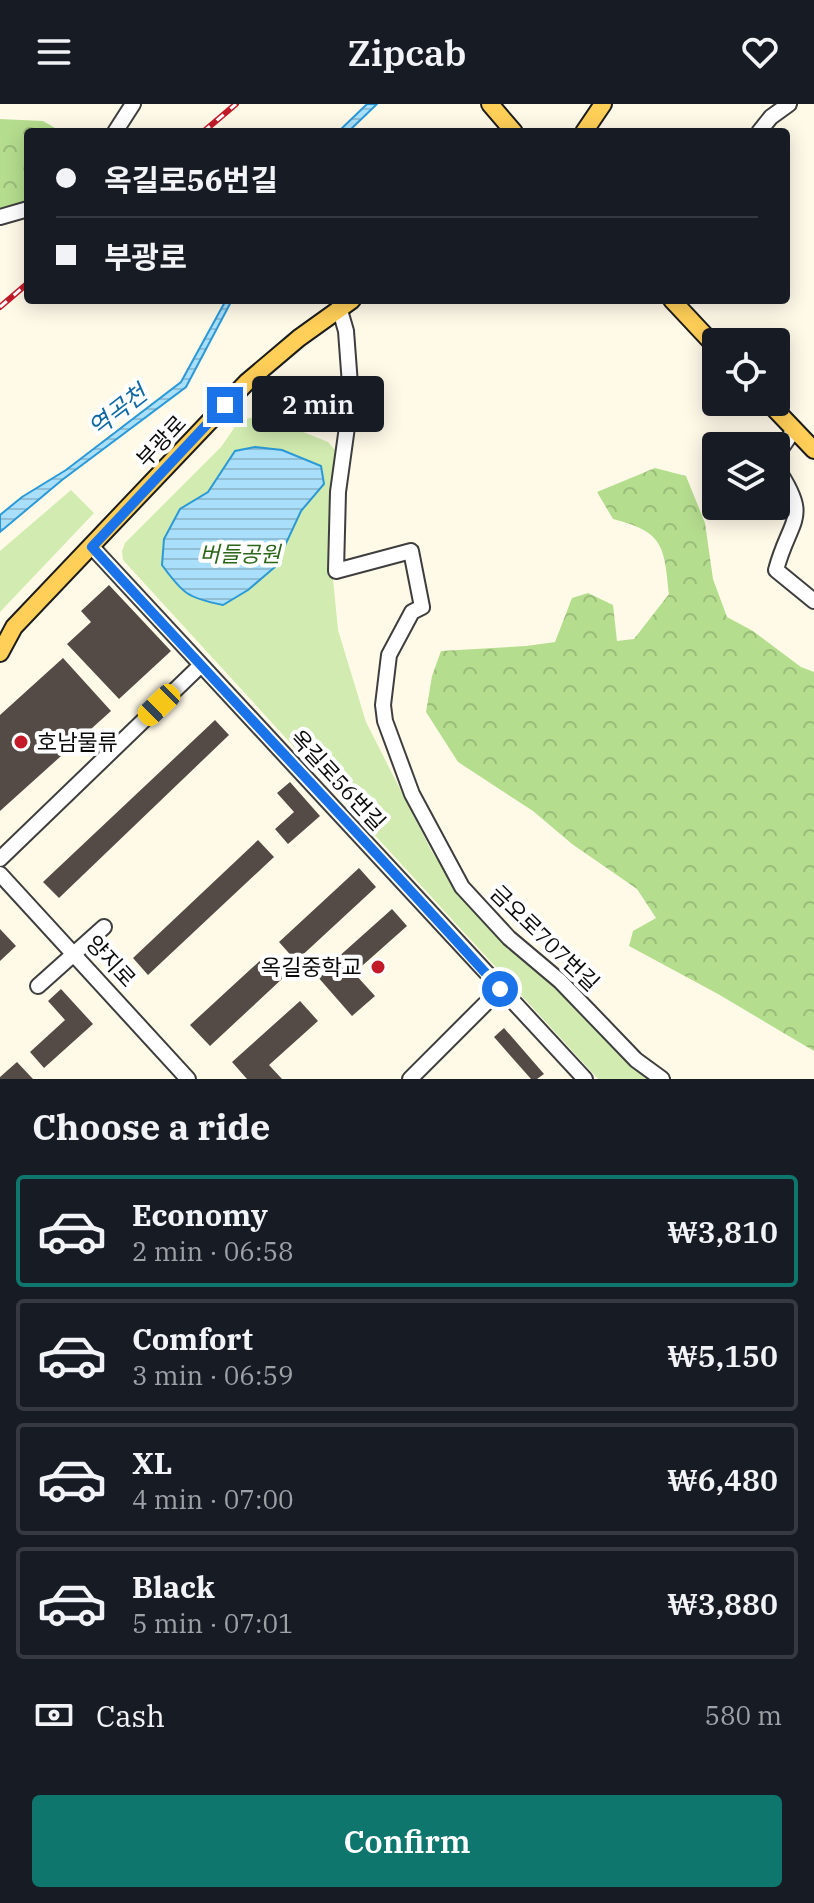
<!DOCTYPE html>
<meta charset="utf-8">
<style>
body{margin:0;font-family:"IBM Plex Serif","Noto Sans KR",serif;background:#20242c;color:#f1f3f6;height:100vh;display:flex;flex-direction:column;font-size:30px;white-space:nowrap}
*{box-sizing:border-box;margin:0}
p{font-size:26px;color:#9ea1a6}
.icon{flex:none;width:44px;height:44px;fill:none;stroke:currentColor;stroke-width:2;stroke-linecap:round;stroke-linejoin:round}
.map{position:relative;height:975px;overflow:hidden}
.details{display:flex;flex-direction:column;background:#171b24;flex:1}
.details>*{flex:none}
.banner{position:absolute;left:24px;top:24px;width:766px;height:176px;border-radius:8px;box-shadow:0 4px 20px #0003;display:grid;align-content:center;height:176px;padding:0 32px;background:#171b24}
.tools{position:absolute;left:702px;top:224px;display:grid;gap:16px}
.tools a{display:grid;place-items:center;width:88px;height:88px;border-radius:8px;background:#171b24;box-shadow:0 4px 20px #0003;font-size:40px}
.end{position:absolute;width:36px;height:36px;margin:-18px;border:10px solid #1a73e8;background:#fff;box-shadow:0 0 0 4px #fff}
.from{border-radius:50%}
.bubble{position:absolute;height:56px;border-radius:8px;background:#171b24;box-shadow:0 4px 20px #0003;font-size:26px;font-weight:600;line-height:56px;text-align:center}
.car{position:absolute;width:24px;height:48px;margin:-24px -12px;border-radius:10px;box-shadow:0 0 6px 2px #0007;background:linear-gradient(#f5c518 24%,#345 0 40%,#f5c518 0 76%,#345 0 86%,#f5c518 0)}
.banner b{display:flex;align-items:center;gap:28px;height:76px;font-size:30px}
.banner b+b{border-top:2px solid #363941}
.banner i{width:20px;height:20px;background:#f1f3f6}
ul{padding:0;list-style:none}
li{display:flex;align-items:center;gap:24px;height:112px;margin:0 16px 12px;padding:0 16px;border:4px solid #363941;border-radius:8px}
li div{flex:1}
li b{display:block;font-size:30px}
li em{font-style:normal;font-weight:600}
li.current{border-color:#0f766e}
li>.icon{width:72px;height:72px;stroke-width:1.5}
h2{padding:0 32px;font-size:36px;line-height:96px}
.pay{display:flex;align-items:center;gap:20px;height:88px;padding:0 32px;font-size:30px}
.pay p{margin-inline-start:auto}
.primary-button{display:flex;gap:16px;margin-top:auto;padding:16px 32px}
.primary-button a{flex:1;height:92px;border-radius:8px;background:#0f766e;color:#fff;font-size:32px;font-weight:600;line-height:92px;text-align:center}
header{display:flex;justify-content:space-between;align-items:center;height:104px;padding:0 32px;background:#171b24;font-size:36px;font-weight:600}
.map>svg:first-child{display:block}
</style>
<header><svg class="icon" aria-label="menu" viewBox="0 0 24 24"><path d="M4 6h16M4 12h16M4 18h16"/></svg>Zipcab<svg class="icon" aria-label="heart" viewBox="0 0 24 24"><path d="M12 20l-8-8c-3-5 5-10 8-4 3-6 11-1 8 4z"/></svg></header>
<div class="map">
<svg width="814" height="975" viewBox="0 0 814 975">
<defs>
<pattern id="forest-crowns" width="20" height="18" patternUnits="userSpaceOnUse" patternTransform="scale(2)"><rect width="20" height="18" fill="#b5dd8e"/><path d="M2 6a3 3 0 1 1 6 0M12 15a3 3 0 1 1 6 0" fill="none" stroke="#9abc79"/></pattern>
<pattern id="water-rules" width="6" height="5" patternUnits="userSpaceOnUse" patternTransform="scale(2)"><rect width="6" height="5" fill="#a9dffa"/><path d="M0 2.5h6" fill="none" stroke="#90bed5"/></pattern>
</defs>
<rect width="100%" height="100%" fill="#fffae8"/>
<path fill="url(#forest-crowns)" d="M0,15L43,17L62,28H28V99L0,106Z
M655,364L686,372L705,419L713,475L727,513L753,527L801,563L814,568V947L718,890L629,842L633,827L656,814L637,785L572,740L533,707L458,658L426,608L432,572L441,547L526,542L555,538L572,494L588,489L613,501L617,537L634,535L669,490C664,442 664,428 613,415L597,388Z"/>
<path fill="#d1ebb0" d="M261,311L328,338L335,346L330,444L338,526L366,618L432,748L460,789L652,975H598L123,456L122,447L125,439L221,343L239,317Z
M71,386L94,409L0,508V447Z"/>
<path fill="url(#water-rules)" stroke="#2b99d6" stroke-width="2" d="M367,0H377L348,28H338Z
M226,196H232L186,283L62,376L0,428V411L22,393L66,366L181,278Z
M255,343L282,346L321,362L324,380L301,407L275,463L248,486L223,501C188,494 183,490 162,461L164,435L180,405L208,388L235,347Z"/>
<path fill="#544b46" d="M109,481L171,547L119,595L67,540L91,518L81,507Z
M63,554L111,607L0,707V611Z
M215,616L229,631L59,794L43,778Z
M290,678L320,712L288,740L275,725L294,708L277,689Z
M258,736L274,753L148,871L133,854Z
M359,764L376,783L296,857L279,838Z
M392,805L407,822L354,869L375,892L352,912L317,872Z
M0,825L16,842L0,857Z
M264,853L283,874L210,942L190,921Z
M61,885L93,920L44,964L30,948L65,916L48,897Z
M300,897L318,917L269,961L282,975H247L232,958Z
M504,924L544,970L537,975H531L494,933Z
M17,958L33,975H0V973Z"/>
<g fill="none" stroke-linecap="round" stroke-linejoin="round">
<g stroke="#3e3e3e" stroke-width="18">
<path id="minor" d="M115,28L133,0
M759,28L771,13L789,0
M0,113L28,105
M339,203L346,227L351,294L338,388L336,467L411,447L422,503L412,508L389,551L383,601L385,617L412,690L462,783L509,834L560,877L636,956L662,975
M776,352L794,326
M776,363C812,416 790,413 776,466L814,497
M92,443L585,975
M0,755L200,562
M0,770L188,975
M38,882L104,823
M410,975L500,885"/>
</g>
<g stroke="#1c1c1c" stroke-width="20">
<path id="major" d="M490,0L514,28
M584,28L603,0
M672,196L716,243
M768,298L814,346
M0,549L14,523L247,278L299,234L352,196"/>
</g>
<use href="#minor" stroke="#fff" stroke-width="14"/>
<use href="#major" stroke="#ffcf58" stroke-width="16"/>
<g stroke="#c31a2a" stroke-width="6">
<path id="rail" d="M203,28L236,0
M0,203L28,179"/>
</g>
<use href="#rail" stroke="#fff" stroke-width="3" stroke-dasharray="9" stroke-linecap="butt"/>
</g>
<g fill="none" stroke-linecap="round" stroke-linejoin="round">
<path stroke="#1a73e8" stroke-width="10" d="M225,301L92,443C227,591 366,736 500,885"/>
</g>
<g fill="#c31a2a" stroke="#fff" stroke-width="3">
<circle cx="21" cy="638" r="8"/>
<circle cx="378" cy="863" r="8"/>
</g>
<g text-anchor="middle" stroke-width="8" stroke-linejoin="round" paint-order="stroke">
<g font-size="22" fill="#0b0b0b" stroke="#fff">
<text transform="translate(161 337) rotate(-47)" y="8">부광로</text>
<text transform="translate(338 676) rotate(47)" y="8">옥길로56번길</text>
<text transform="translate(545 834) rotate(44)" y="8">금오로707번길</text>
<text transform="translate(111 857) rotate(47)" y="8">양지로</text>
</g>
<g font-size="22" font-style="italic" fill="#2b6618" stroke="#fff">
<text x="240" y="458">버들공원</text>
</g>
<g font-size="22" fill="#0b0b0b" stroke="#fff" text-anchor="start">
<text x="37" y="646">호남물류</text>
<text x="362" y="871" text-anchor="end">옥길중학교</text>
</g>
<g font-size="24" font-style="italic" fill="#0d68a4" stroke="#fff">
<text transform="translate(118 307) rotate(-38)" y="8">역곡천</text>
</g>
</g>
</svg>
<div class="tools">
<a><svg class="icon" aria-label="locate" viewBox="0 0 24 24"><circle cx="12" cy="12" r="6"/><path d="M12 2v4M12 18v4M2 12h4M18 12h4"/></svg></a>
<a><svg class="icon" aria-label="layers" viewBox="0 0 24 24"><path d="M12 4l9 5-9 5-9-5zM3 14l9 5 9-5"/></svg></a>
</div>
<i class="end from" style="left:500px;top:885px"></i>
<i class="end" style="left:225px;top:301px"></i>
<div class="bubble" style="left:252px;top:272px;width:132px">2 min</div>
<i class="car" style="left:159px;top:601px;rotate:226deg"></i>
<div class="banner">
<b><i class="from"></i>옥길로56번길</b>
<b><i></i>부광로</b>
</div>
</div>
<section class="details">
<h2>Choose a ride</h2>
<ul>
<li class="current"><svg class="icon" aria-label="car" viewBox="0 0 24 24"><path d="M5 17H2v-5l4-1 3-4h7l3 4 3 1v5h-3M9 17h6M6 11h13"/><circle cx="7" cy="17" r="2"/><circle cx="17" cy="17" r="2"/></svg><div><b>Economy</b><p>2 min · 06:58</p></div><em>₩3,810</em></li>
<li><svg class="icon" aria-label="car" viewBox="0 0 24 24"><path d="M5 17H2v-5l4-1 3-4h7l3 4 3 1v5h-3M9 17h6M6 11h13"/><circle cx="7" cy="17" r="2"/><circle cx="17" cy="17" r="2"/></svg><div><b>Comfort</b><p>3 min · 06:59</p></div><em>₩5,150</em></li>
<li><svg class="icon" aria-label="car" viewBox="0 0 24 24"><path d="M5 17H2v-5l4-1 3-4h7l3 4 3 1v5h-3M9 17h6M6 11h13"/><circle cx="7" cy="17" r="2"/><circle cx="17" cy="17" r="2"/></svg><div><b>XL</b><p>4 min · 07:00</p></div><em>₩6,480</em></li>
<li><svg class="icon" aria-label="car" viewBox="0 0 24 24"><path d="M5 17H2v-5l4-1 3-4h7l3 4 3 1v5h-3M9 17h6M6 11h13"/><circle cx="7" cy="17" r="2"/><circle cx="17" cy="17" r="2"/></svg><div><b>Black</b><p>5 min · 07:01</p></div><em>₩3,880</em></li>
</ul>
<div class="pay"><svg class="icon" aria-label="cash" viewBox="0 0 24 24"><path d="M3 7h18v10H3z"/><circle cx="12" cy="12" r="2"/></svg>Cash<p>580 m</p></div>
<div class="primary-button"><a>Confirm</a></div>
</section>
